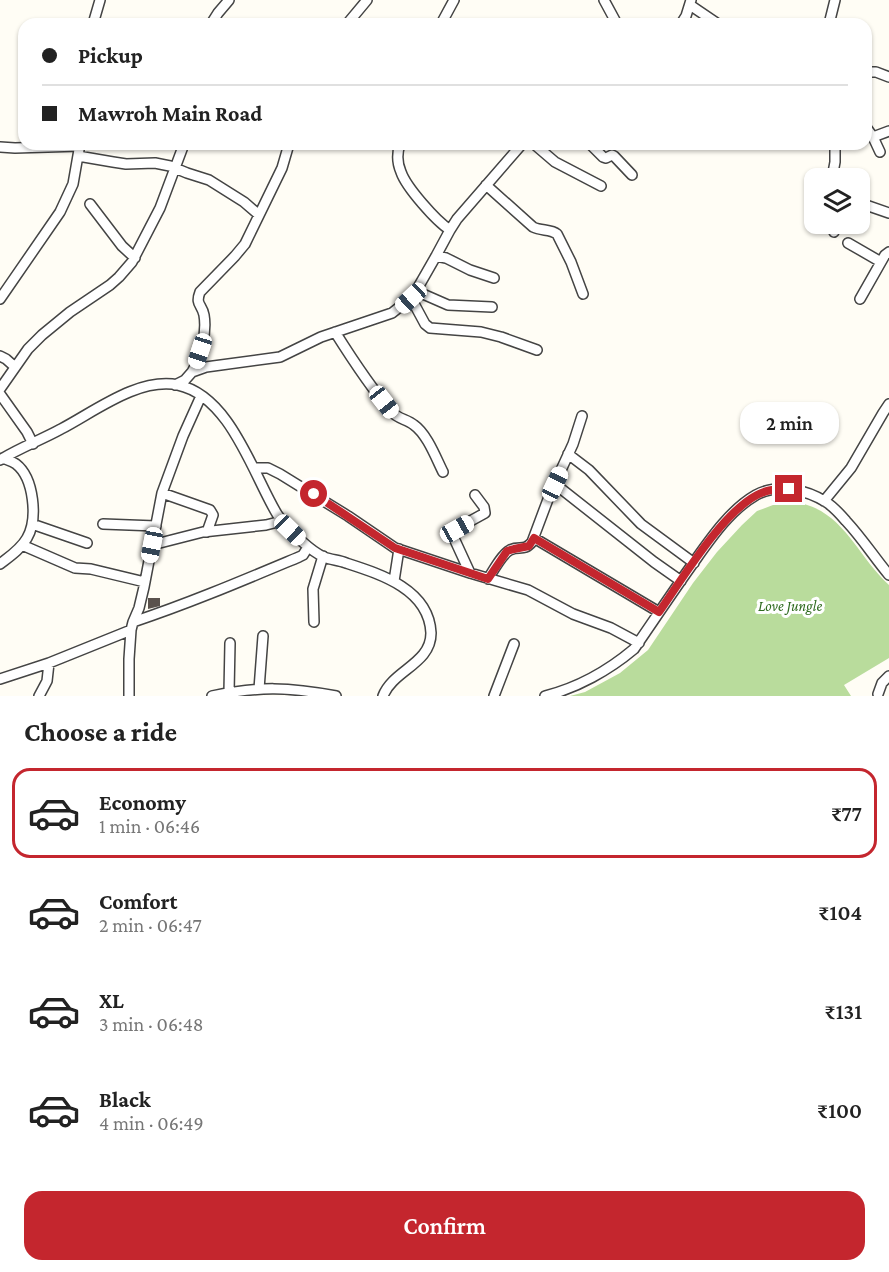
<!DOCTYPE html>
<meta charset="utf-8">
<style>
body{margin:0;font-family:"Crimson Pro",serif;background:#f2f2f2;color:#222;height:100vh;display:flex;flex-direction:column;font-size:22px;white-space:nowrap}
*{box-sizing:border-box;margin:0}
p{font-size:20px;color:#767676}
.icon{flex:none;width:33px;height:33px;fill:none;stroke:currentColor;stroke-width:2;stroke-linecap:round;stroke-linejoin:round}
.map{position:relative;height:696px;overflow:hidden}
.drawer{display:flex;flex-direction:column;background:#fff;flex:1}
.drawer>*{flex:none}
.guide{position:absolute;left:18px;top:18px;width:854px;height:132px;border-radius:18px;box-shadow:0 2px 4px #0004;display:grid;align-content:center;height:132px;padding:0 24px;background:#fff}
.controls{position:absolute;left:804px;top:168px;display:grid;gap:12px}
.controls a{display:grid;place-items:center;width:66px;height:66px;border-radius:12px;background:#fff;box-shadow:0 2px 4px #0004;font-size:30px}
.end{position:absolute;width:27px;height:27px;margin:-14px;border:8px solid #c4262e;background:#fff;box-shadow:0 0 0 3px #fff}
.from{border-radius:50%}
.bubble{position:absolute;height:42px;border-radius:18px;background:#fff;box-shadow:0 2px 4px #0004;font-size:20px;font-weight:600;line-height:42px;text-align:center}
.car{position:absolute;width:18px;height:36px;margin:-18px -9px;border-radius:8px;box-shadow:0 0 4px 2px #0007;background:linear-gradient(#fff 24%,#345 0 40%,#fff 0 76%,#345 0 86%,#fff 0)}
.guide b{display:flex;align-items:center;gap:21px;height:57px;font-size:22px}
.guide b+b{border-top:2px solid #e0e0e0}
.guide i{width:15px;height:15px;background:#222}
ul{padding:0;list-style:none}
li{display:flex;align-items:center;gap:18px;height:90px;margin:0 12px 9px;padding:0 12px;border:3px solid transparent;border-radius:18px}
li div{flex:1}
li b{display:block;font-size:22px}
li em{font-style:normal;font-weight:600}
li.on{border-color:#c4262e}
li>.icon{width:54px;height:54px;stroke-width:1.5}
h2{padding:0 24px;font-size:27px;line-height:72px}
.primary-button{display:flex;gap:12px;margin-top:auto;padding:12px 24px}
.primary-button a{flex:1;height:69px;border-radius:18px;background:#c4262e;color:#fff;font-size:24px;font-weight:600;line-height:69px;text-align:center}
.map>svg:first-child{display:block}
</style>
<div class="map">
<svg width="889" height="696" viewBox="0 0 889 696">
<rect width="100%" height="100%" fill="#fffdf5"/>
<path fill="#b9dc9c" d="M788,501C843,506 854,553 889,585V658L844,685L851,696H570L585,692L620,673L648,650L693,583L717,552L742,525L757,511L773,505Z"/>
<path fill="#5a524d" d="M148,598H160V606L148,609Z"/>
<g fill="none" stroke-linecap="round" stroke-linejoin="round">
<g stroke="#444" stroke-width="12">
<path id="minor" d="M604,0L617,24
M690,5L718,24
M93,24L100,0
M211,24L218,13L229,0
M347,24L367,0
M441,24L454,0
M681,24L686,16L691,0
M829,24L835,0
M866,72H876L889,77
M866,127L873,137L880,152
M873,137L889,131
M400,144C397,153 397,163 401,172C406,187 436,221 450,230
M534,144L555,162L601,186
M590,144L603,157L606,158L612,155L614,156L632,175
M0,147L15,148L80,146
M78,156L113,162L126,164L155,163L170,166L187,173L209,180L244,202L259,215
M832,178L835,162V144
M486,185L533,227C541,231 551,229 557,234L571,262L583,294
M860,203L889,213
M90,204L122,246L135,258
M834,232L837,224
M848,243L881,262
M436,256L446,258L470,270L494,278
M416,291L448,305L492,307
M411,298L425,324L430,328L481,332L501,337L537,350
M0,299L60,212L73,184L80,144
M860,299L885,255L889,252
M335,332C352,359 370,387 391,411C397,419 407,419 414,425C427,434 436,458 443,472
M0,356L6,359L15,367
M192,372C201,357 207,332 204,315C202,304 195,305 200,292L235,256L245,244L282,168L289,144
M175,385L185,380L192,372L206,367L280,357L321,337L392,313L411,298L416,291L436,256L450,230L457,219L522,144
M0,389L28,349L42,335L70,312L110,285L119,277L132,262L160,208L184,144
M0,394L27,432L33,444
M568,454L589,470L641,524L694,563
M0,460C19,448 41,440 61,429C94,412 138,377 178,385C230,396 253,474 277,514C283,523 291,531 298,538C306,545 314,553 324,557C331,560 339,560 346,563C380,574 429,589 431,633C431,664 393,670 383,696
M254,468H268L280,474L348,516L395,548L470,573L528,590L573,614L611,628L639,643
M555,484L654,562L681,581
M162,493L210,510L213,515L207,532
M824,501L851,468L883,413L889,404
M32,524L87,543
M103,524L156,526
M534,538L659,612
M22,545L75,568L91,569L145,582
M152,545L203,532L266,525L282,521
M0,564C9,557 21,549 27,538C38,519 34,478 16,464C12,461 7,460 3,458
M470,573L453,536L454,530L485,513L484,507L475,495
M488,579C493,571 502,554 510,550C519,545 524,552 532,542L550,494L573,444L582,416
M394,581L399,549
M133,622L139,608L144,587L162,493L183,436L201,396
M314,622L313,589L323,556
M0,679L49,663L131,630L133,622C190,603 244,580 299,557L303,555L308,547
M259,689L263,636
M229,692L230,643
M878,694L882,683L889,676
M39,696L47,681L49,663
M129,696V659L131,630
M212,696C258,686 290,687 336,696
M494,696L514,644
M545,696C577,688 609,670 634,649C654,620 674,590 694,562C711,538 730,510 756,495C778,483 807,490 826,502C834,507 840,514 846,521C862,538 874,557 889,575"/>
</g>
<use href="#minor" stroke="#fff" stroke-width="9"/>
</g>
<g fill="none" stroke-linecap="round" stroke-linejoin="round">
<path stroke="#c4262e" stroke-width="8" d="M314,494L395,548L488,579L507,551L514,549L529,546L534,538L659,612C683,578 721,514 757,495C768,489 778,489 789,489"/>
</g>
<g text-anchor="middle" stroke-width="6" stroke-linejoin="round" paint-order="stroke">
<g font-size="15" font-style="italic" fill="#2f6b1f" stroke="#fff">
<text x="790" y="611">Love Jungle</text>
</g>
</g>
</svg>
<div class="controls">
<a><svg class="icon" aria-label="layers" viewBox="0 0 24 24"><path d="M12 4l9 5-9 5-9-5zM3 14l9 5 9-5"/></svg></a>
</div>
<i class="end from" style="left:314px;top:494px"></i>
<i class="end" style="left:789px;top:489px"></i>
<div class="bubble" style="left:740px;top:402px;width:99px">2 min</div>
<i class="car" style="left:411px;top:298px;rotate:227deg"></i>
<i class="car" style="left:200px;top:351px;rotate:198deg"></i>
<i class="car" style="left:384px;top:402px;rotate:142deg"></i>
<i class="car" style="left:555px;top:484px;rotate:25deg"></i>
<i class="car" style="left:457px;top:529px;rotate:61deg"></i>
<i class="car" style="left:290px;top:530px;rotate:134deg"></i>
<i class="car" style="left:152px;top:545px;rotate:191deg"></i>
<div class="guide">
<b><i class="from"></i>Pickup</b>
<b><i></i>Mawroh Main Road</b>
</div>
</div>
<section class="drawer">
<h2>Choose a ride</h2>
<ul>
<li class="on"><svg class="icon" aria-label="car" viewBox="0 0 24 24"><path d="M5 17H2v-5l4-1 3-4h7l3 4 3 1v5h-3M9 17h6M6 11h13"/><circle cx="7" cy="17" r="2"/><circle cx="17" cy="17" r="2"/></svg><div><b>Economy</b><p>1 min · 06:46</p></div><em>₹77</em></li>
<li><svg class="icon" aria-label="car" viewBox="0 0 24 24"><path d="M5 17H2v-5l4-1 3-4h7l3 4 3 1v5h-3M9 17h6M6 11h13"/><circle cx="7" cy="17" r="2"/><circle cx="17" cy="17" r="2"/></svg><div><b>Comfort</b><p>2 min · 06:47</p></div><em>₹104</em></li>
<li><svg class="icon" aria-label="car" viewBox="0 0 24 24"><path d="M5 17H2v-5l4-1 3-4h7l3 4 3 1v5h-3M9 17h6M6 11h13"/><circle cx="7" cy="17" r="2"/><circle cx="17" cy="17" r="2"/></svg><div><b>XL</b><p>3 min · 06:48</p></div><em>₹131</em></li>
<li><svg class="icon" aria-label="car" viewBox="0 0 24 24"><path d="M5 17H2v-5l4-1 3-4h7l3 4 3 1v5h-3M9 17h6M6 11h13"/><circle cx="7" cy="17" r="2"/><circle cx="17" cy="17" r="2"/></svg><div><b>Black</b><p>4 min · 06:49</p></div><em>₹100</em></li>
</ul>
<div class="primary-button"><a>Confirm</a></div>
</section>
